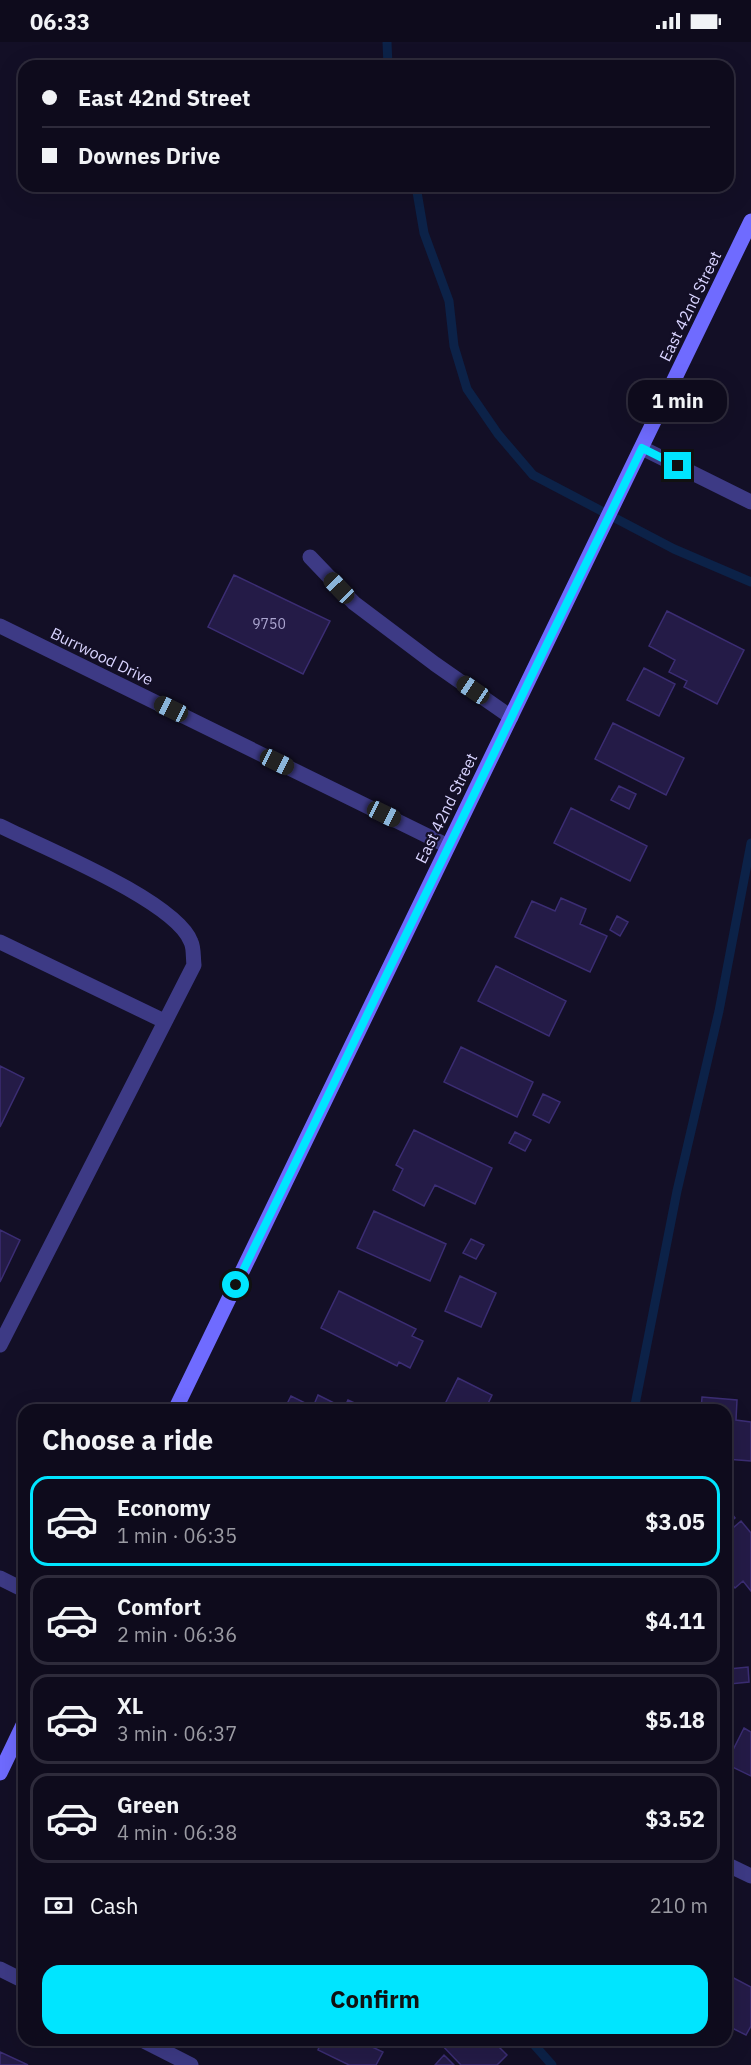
<!DOCTYPE html>
<meta charset="utf-8">
<style>
body{margin:0;font-family:"IBM Plex Sans",sans-serif;background:#1c1929;color:#f1f3f6;height:100vh;display:flex;flex-direction:column;font-size:22px;white-space:nowrap}
*{box-sizing:border-box;margin:0}
p{font-size:20px;color:#9b9ba3}
.icon{flex:none;width:33px;height:33px;fill:none;stroke:currentColor;stroke-width:2;stroke-linecap:round;stroke-linejoin:round}
.map{position:relative;flex:1;overflow:hidden}
.panel{position:absolute;left:18px;top:1362px;width:714px;height:642px;display:flex;flex-direction:column;background:#0e0b1c;border-radius:18px;box-shadow:0 6px 24px #0002,0 0 0 2px #2e2b3b}
.panel>*{flex:none}
.guide{position:absolute;left:18px;top:18px;width:716px;height:132px;border-radius:18px;box-shadow:0 6px 24px #0002,0 0 0 2px #2e2b3b;display:grid;align-content:center;height:132px;padding:0 24px;background:#0e0b1c}
.end{position:absolute;width:27px;height:27px;margin:-14px;border:8px solid #00e5ff;background:#111;box-shadow:0 0 0 3px #111}
.from{border-radius:50%}
.bubble{position:absolute;height:42px;border-radius:18px;background:#0e0b1c;box-shadow:0 6px 24px #0002,0 0 0 2px #2e2b3b;font-size:20px;font-weight:700;line-height:42px;text-align:center}
.car{position:absolute;width:18px;height:36px;margin:-18px -9px;border-radius:8px;box-shadow:0 0 4px 2px #0007;background:linear-gradient(#222 24%,#8ab4d8 0 40%,#222 0 76%,#8ab4d8 0 86%,#222 0)}
.guide b{display:flex;align-items:center;gap:21px;height:57px;font-size:22px}
.guide b+b{border-top:2px solid #2e2b3b}
.guide i{width:15px;height:15px;background:#f1f3f6}
ul{padding:0;list-style:none}
li{display:flex;align-items:center;gap:18px;height:90px;margin:0 12px 9px;padding:0 12px;border:3px solid #2e2b3b;border-radius:18px}
li div{flex:1}
li b{display:block;font-size:22px}
li em{font-style:normal;font-weight:700}
li.active{border-color:#00e5ff}
li>.icon{width:54px;height:54px;stroke-width:1.5}
h2{padding:0 24px;font-size:27px;line-height:72px}
.pay{display:flex;align-items:center;gap:15px;height:66px;padding:0 24px;font-size:22px}
.pay p{margin-inline-start:auto}
.button{display:flex;gap:12px;margin-top:auto;padding:12px 24px}
.button a{flex:1;height:69px;border-radius:18px;background:#00e5ff;color:#111;font-size:24px;font-weight:700;line-height:69px;text-align:center}
.status{display:flex;justify-content:space-between;align-items:center;height:42px;padding:0 30px;background:#0e0b1c;direction:ltr}
.status svg{height:16px;fill:currentColor}
.map>svg:first-child{display:block}
</style>
<div class="status"><b>06:33</b><svg viewBox="0 0 49 12"><path d="M0 12V9h3v3zM5 12V6h3v6zM10 12V3h3v9zM15 12V0h3v12zM26 1h20v11H26zM47 4h2v5h-2z"/></svg></div>
<div class="map">
<svg width="751" height="2023" viewBox="0 0 751 2023">
<rect width="100%" height="100%" fill="#130f26"/>
<g fill="none" stroke-linecap="round" stroke-linejoin="round">
<path stroke="#0c2248" stroke-width="9" d="M387,0L388,24
M416,144L424,191L449,259L454,304L467,347L498,392L533,433L674,507L751,540
M634,1368L677,1149L719,969L751,801
M530,1998L552,2023"/>
</g>
<path fill="#241b47" stroke="#3b2d73" stroke-width="1.5" d="M234,533L330,579L303,632L208,585Z
M667,569L744,608L717,662L684,645L687,639L669,630L675,618L649,604Z
M644,626L675,642L659,674L627,658Z
M613,681L684,716L666,753L595,717Z
M619,744L636,752L629,767L611,758Z
M571,766L647,804L630,839L554,801Z
M561,856L586,867L580,882L607,894L590,930L515,895L532,859L555,869Z
M617,874L628,880L620,894L610,888Z
M496,924L566,959L549,994L478,959Z
M461,1005L533,1040L517,1075L444,1040Z
M0,1024L24,1036L0,1085Z
M543,1052L560,1060L549,1081L533,1073Z
M414,1088L492,1126L475,1162L435,1143L424,1164L393,1148L403,1127L396,1123Z
M515,1090L531,1098L525,1109L509,1101Z
M374,1169L446,1202L430,1239L357,1206Z
M0,1188L20,1198L0,1240Z
M471,1197L484,1203L476,1217L463,1211Z
M460,1234L496,1251L481,1285L445,1269Z
M339,1249L416,1287L412,1294L423,1299L410,1326L399,1320L397,1324L321,1286Z
M458,1336L492,1353L485,1368H442Z
M318,1353L344,1366L348,1358L370,1368H284L291,1354L313,1365Z
M702,1355L737,1358L736,1378L751,1380V1419L726,1417V1368H701Z
M726,1464L735,1476L726,1484Z
M741,1479L751,1491V1549L743,1539L735,1546L726,1536V1492Z
M748,1625L749,1640L730,1642L729,1627Z
M744,1686L751,1690V1734L726,1722Z
M726,1932L751,1945V1984L746,1993L726,1983Z
M322,1998H370L368,2003L383,2010L376,2023H349L318,2008Z
M437,1998H492L507,2013L497,2023H461Z
M0,2010L28,2023H0Z
M444,2013L454,2023H435Z"/>
<g fill="none" stroke-linecap="round" stroke-linejoin="round">
<path stroke="#3d3a85" stroke-width="15" d="M310,515L354,561L435,622L511,675
M0,784C42,805 176,859 191,900C194,906 193,916 194,923L0,1303
M0,900L164,979
M0,1536L24,1548"/>
<path stroke="#3d3a85" stroke-width="15" d="M642,406L751,460
M0,584L448,804
M726,1822L751,1834
M0,1927L24,1939
M142,1998L191,2023"/>
<path stroke="#6f6bff" stroke-width="15" d="M175,1368L751,179
M0,1731L24,1681"/>
</g>
<g fill="none" stroke-linecap="round" stroke-linejoin="round">
<path stroke="#00e5ff" stroke-width="8" d="M236,1243L642,406L678,424"/>
</g>
<g text-anchor="middle" stroke-width="4.5" stroke-linejoin="round" paint-order="stroke">
<g font-size="14" fill="#aca6d1">
<text x="269" y="587">9750</text>
</g>
<g font-size="16" fill="#d9d4ff" stroke="#130f26">
<text transform="translate(690 264) rotate(-64)" y="6">East 42nd Street</text>
<text transform="translate(102 614) rotate(26)" y="6">Burrwood Drive</text>
<text transform="translate(446 766) rotate(-64)" y="6">East 42nd Street</text>
</g>
</g>
</svg>
<i class="end from" style="left:236px;top:1243px"></i>
<i class="end" style="left:678px;top:424px"></i>
<div class="bubble" style="left:628px;top:338px;width:99px">1 min</div>
<i class="car" style="left:339px;top:546px;rotate:316deg"></i>
<i class="car" style="left:473px;top:648px;rotate:304deg"></i>
<i class="car" style="left:171px;top:667px;rotate:296deg"></i>
<i class="car" style="left:277px;top:720px;rotate:116deg"></i>
<i class="car" style="left:384px;top:772px;rotate:116deg"></i>
<div class="guide">
<b><i class="from"></i>East 42nd Street</b>
<b><i></i>Downes Drive</b>
</div>
<section class="panel">
<h2>Choose a ride</h2>
<ul>
<li class="active"><svg class="icon" aria-label="car" viewBox="0 0 24 24"><path d="M5 17H2v-5l4-1 3-4h7l3 4 3 1v5h-3M9 17h6M6 11h13"/><circle cx="7" cy="17" r="2"/><circle cx="17" cy="17" r="2"/></svg><div><b>Economy</b><p>1 min · 06:35</p></div><em>$3.05</em></li>
<li><svg class="icon" aria-label="car" viewBox="0 0 24 24"><path d="M5 17H2v-5l4-1 3-4h7l3 4 3 1v5h-3M9 17h6M6 11h13"/><circle cx="7" cy="17" r="2"/><circle cx="17" cy="17" r="2"/></svg><div><b>Comfort</b><p>2 min · 06:36</p></div><em>$4.11</em></li>
<li><svg class="icon" aria-label="car" viewBox="0 0 24 24"><path d="M5 17H2v-5l4-1 3-4h7l3 4 3 1v5h-3M9 17h6M6 11h13"/><circle cx="7" cy="17" r="2"/><circle cx="17" cy="17" r="2"/></svg><div><b>XL</b><p>3 min · 06:37</p></div><em>$5.18</em></li>
<li><svg class="icon" aria-label="car" viewBox="0 0 24 24"><path d="M5 17H2v-5l4-1 3-4h7l3 4 3 1v5h-3M9 17h6M6 11h13"/><circle cx="7" cy="17" r="2"/><circle cx="17" cy="17" r="2"/></svg><div><b>Green</b><p>4 min · 06:38</p></div><em>$3.52</em></li>
</ul>
<div class="pay"><svg class="icon" aria-label="cash" viewBox="0 0 24 24"><path d="M3 7h18v10H3z"/><circle cx="12" cy="12" r="2"/></svg>Cash<p>210 m</p></div>
<div class="button"><a>Confirm</a></div>
</section>
</div>
